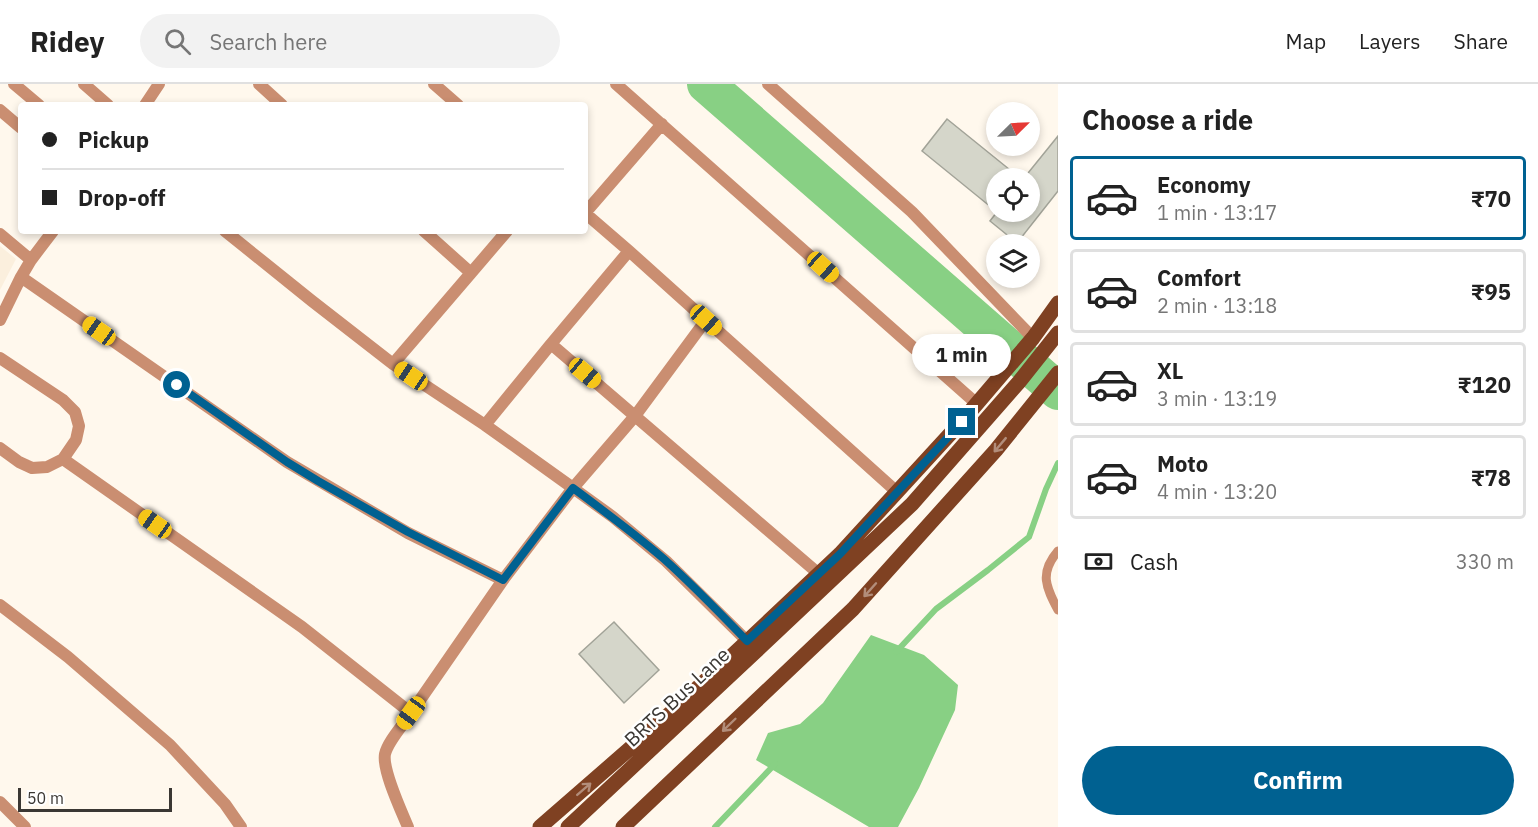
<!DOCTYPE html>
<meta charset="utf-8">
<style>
body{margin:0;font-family:"IBM Plex Sans",sans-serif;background:#f2f2f2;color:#222;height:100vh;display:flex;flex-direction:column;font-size:22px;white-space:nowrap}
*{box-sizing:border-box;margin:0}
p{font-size:20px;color:#767676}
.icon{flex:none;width:33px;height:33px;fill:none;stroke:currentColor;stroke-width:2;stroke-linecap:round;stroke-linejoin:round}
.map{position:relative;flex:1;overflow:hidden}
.panel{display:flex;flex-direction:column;background:#fff;width:480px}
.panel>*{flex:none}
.guide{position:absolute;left:18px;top:18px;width:570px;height:132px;border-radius:6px;box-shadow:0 3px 9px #0003;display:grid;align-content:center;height:132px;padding:0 24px;background:#fff}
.needle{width:39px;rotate:66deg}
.buttons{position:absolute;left:986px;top:18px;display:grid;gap:12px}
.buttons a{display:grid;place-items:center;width:54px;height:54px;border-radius:50%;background:#fff;box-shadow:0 3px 9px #0003;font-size:30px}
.scale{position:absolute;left:18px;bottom:15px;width:154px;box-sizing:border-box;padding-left:6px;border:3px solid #3a3733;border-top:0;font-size:16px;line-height:21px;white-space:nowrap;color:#3a3733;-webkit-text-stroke:4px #fff;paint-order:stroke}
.end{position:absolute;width:27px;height:27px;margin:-14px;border:8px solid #006191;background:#fff;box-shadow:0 0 0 3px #fff}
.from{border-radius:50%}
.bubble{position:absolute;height:42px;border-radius:21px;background:#fff;box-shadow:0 3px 9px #0003;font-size:20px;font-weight:800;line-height:42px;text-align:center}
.car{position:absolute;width:18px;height:36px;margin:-18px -9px;border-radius:8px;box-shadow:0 0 4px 2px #0007;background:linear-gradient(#f5c518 24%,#345 0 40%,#f5c518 0 76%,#345 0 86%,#f5c518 0)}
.guide b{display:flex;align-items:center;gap:21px;height:57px;font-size:22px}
.guide b+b{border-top:2px solid #e0e0e0}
.guide i{width:15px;height:15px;background:#222}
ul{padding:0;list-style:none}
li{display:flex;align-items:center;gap:18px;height:84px;margin:0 12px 9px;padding:0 12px;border:3px solid #e0e0e0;border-radius:6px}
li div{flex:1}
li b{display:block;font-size:22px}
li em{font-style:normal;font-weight:800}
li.active{border-color:#006191}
li>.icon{width:54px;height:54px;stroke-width:1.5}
h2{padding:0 24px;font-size:27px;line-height:72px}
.pay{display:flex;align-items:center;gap:15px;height:66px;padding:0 24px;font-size:22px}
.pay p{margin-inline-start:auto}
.cta{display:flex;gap:12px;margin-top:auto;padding:12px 24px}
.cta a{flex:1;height:69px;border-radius:36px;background:#006191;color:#fff;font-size:24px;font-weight:800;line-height:69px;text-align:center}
header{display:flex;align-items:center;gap:36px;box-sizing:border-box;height:84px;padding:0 30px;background:#fff;border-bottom:2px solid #e0e0e0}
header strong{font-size:28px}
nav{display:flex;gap:33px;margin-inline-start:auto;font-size:21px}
.search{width:420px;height:54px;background:#f2f2f2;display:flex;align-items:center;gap:15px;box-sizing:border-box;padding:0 21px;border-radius:33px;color:#767676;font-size:22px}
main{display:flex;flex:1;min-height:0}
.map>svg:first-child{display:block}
</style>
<header>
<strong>Ridey</strong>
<div class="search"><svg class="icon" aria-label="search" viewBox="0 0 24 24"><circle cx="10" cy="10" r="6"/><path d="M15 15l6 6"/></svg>Search here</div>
<nav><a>Map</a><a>Layers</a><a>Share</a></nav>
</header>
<main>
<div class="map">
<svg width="1058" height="743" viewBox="0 0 1058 743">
<rect width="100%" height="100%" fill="#fff8ed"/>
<path fill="#fbefdd" d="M0,162L16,175L0,206Z"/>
<path fill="#88d084" d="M871,551L924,571L958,601L955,626L919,704L898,743H869L756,676L768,649L800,640L823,619Z"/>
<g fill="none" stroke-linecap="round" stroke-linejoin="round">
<path stroke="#88d084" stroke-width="6" d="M896,568L936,525L988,486L1029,453L1046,405L1058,379
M715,743L775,680"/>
<path stroke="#88d084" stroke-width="38" d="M706,0L1058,307"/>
</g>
<path fill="#d5d6ca" stroke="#a2a398" stroke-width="1.5" d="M947,35L1020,94H996L997,128L922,67Z
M1058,52V107L1017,159L990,137L997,128H1029V94H1024Z
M614,538L659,586L624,619L579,570Z"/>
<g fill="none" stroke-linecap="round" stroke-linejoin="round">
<path stroke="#ca8e71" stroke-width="9" d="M1058,467C1039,489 1046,503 1058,526"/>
<path stroke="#ca8e71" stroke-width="12" d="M14,0L39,21
M84,0L108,21
M259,0L282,21
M434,0L458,21
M616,0L977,320
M768,0L912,128L1033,254
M145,21L159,0
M0,26L21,44
M585,129L629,167L897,408
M585,129L662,40
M225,147L312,217L393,280L471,189
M424,147L471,189L507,147
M0,150L31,176
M629,167L551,260L819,490
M21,193L287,378L408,449L503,496
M0,236L21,193L31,176L53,147
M706,236L635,332L573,404L613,433L666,477L747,557
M0,274L63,316L75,328L79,342L76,356L63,375L47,383L32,384L19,378L0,364
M393,280L485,341
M63,375L302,543L411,629L503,496L573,404L485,341L551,260
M0,521L68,573L170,661L225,720L241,743
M0,718L25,743
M408,743C401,726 382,686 385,670C388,657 404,640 411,629"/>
<path stroke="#7f4122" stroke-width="15" d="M540,743L673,627L840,470L962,337L1033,254L1058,219
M568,743L754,569L912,420L1019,298L1058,249
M623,743L853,525L996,366L1058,289"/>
</g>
<defs><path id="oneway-shaft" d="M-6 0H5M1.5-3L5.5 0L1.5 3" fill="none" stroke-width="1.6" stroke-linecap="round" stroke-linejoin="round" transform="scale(1.5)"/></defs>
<g stroke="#b28d7a">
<use href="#oneway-shaft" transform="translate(1000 361) rotate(130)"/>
<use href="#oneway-shaft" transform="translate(870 506) rotate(132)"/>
<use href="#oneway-shaft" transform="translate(729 641) rotate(136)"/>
<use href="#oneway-shaft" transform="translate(584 705) rotate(-41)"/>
</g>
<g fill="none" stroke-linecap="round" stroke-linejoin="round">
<path stroke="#006191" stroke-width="8" d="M177,301L287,378L318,397L408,448L503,496L573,404C604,427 635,450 664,475C693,501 720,529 747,557L840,470L962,338"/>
</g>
<g text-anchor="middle" stroke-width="5" stroke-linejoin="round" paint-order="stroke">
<g font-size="20" fill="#3a3733" stroke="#fff">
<text transform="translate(677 613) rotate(-43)" y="7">BRTS Bus Lane</text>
</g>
</g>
</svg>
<div class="buttons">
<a><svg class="needle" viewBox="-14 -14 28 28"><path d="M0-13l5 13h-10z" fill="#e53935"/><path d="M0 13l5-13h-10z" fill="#767676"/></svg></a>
<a><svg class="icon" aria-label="locate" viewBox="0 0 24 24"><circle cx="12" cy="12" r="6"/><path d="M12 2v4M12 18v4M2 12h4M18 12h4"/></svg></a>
<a><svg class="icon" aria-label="layers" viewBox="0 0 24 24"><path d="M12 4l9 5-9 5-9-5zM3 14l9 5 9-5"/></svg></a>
</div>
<div class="scale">50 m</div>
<i class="end from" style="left:177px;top:301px"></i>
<i class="end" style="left:962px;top:338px"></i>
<div class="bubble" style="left:912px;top:250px;width:99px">1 min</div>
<i class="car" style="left:823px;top:183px;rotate:132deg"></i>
<i class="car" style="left:706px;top:236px;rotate:132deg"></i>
<i class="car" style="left:99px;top:247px;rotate:305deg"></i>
<i class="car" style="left:585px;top:289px;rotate:130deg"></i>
<i class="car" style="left:411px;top:292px;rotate:304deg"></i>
<i class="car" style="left:155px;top:440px;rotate:305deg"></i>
<i class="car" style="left:411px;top:629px;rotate:216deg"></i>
<div class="guide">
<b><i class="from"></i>Pickup</b>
<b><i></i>Drop-off</b>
</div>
</div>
<section class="panel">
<h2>Choose a ride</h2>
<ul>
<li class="active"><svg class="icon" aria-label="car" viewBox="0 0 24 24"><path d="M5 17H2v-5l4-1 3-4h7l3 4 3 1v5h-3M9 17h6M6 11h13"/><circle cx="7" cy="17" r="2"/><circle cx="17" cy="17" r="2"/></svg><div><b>Economy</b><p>1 min · 13:17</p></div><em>₹70</em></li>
<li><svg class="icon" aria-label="car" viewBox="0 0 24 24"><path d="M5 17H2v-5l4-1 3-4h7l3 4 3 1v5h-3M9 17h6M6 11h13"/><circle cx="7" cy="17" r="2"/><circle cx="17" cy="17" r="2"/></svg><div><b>Comfort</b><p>2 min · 13:18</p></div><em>₹95</em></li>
<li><svg class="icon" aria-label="car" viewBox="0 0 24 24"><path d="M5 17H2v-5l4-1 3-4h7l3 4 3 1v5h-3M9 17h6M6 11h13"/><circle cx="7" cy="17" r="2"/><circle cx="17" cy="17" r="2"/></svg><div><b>XL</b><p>3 min · 13:19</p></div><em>₹120</em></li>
<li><svg class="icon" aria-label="car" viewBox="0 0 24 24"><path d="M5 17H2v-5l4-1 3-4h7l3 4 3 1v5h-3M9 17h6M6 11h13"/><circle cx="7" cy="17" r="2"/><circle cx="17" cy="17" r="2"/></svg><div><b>Moto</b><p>4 min · 13:20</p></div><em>₹78</em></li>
</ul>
<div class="pay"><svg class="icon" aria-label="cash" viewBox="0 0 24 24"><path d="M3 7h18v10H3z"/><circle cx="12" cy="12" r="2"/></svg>Cash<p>330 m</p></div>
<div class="cta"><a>Confirm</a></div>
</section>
</main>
